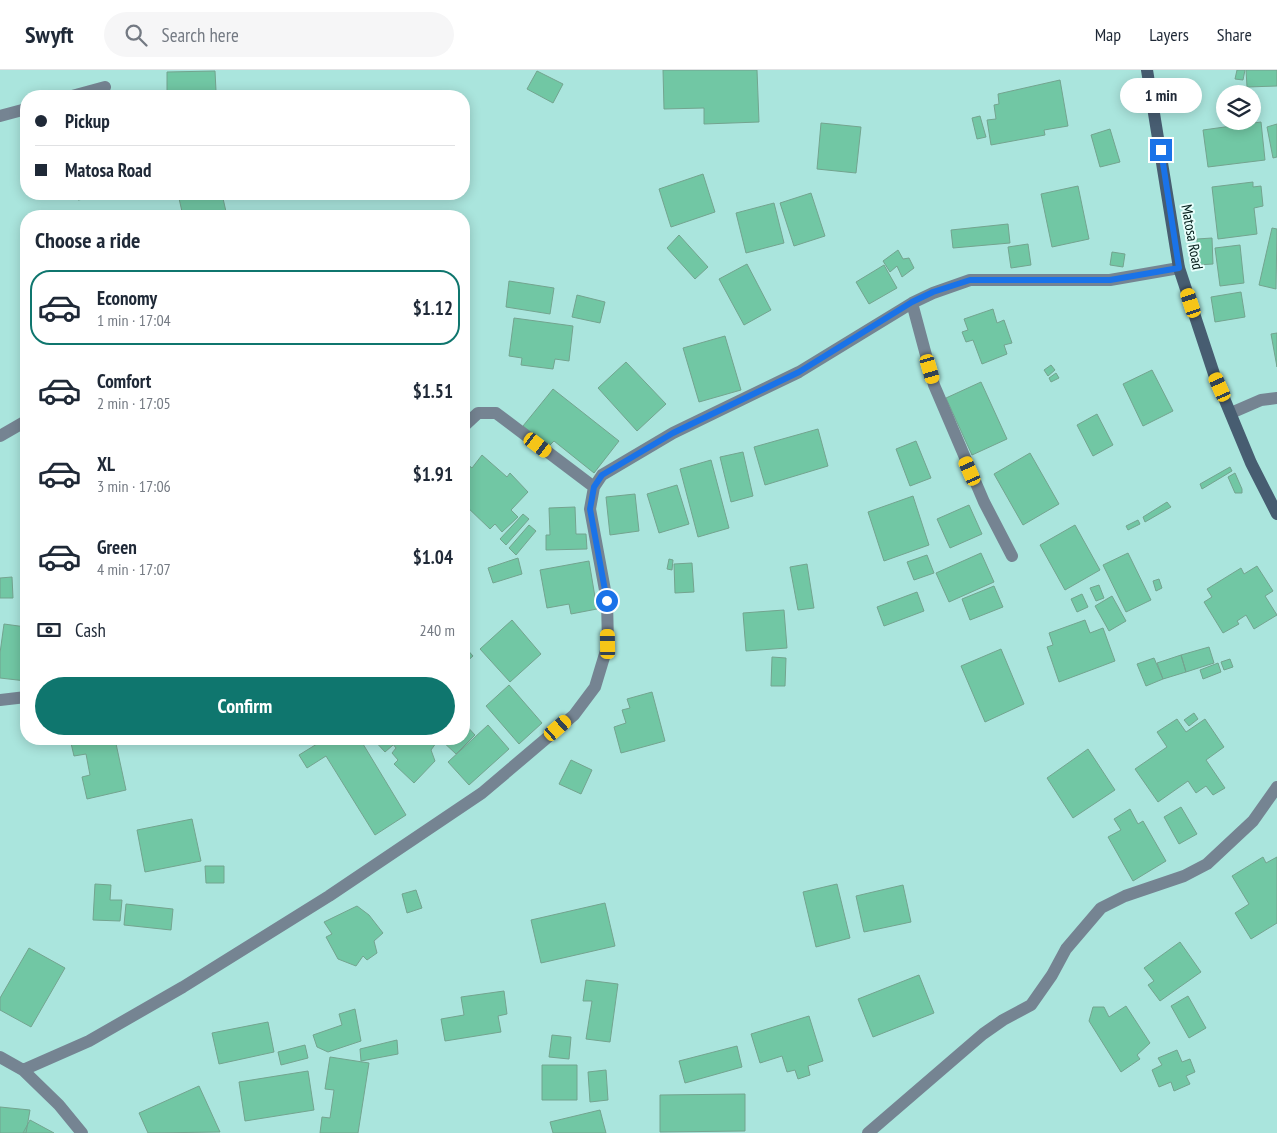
<!DOCTYPE html>
<meta charset="utf-8">
<style>
body{margin:0;font-family:"PT Sans Narrow",sans-serif;background:#f6f6f7;color:#1f2937;height:100vh;display:flex;flex-direction:column;font-size:19px;white-space:nowrap}
*{box-sizing:border-box;margin:0}
p{font-size:16px;color:#747a83}
.icon{flex:none;width:28px;height:28px;fill:none;stroke:currentColor;stroke-width:2;stroke-linecap:round;stroke-linejoin:round}
.map{position:relative;flex:1;overflow:hidden}
.sheet{position:absolute;left:20px;top:140px;width:450px;height:535px;display:flex;flex-direction:column;background:#fff;border-radius:20px;box-shadow:0 2px 12px #0003}
.sheet>*{flex:none}
.hud{position:absolute;left:20px;top:20px;width:450px;height:110px;border-radius:20px;box-shadow:0 2px 12px #0003;display:grid;align-content:center;height:110px;padding:0 15px;background:#fff}
.buttons{position:absolute;left:1216px;top:15px;display:grid;gap:10px}
.buttons a{display:grid;place-items:center;width:45px;height:45px;border-radius:50%;background:#fff;box-shadow:0 2px 12px #0003;font-size:25px}
.end{position:absolute;width:22px;height:22px;margin:-11px;border:6px solid #1a73e8;background:#fff;box-shadow:0 0 0 2px #fff}
.from{border-radius:50%}
.bubble{position:absolute;height:35px;border-radius:18px;background:#fff;box-shadow:0 2px 12px #0003;font-size:16px;font-weight:600;line-height:35px;text-align:center}
.car{position:absolute;width:15px;height:30px;margin:-15px -8px;border-radius:6px;box-shadow:0 0 4px 1px #0007;background:linear-gradient(#f5c518 24%,#345 0 40%,#f5c518 0 76%,#345 0 86%,#f5c518 0)}
.hud b{display:flex;align-items:center;gap:18px;height:48px;font-size:19px}
.hud b+b{border-top:1px solid #e0e1e3}
.hud i{width:12px;height:12px;background:#1f2937}
ul{padding:0;list-style:none}
li{display:flex;align-items:center;gap:15px;height:75px;margin:0 10px 8px;padding:0 5px;border:2px solid transparent;border-radius:20px}
li div{flex:1}
li b{display:block;font-size:19px}
li em{font-style:normal;font-weight:600}
li.current{border-color:#0f766e}
li>.icon{width:45px;height:45px;stroke-width:1.5}
h2{padding:0 15px;font-size:22px;line-height:60px}
.pay{display:flex;align-items:center;gap:12px;height:55px;padding:0 15px;font-size:19px}
.pay p{margin-inline-start:auto}
.action{display:flex;gap:10px;margin-top:auto;padding:10px 15px}
.action a{flex:1;height:58px;border-radius:30px;background:#0f766e;color:#fff;font-size:20px;font-weight:600;line-height:58px;text-align:center}
header{display:flex;align-items:center;gap:30px;box-sizing:border-box;height:70px;padding:0 25px;background:#fff;border-bottom:1px solid #e0e1e3}
header strong{font-size:24px}
nav{display:flex;gap:28px;margin-inline-start:auto;font-size:18px}
.search{width:350px;height:45px;background:#f6f6f7;display:flex;align-items:center;gap:12px;box-sizing:border-box;padding:0 18px;border-radius:28px;color:#747a83;font-size:19px}
.map>svg:first-child{display:block}
</style>
<header>
<strong>Swyft</strong>
<div class="search"><svg class="icon" aria-label="search" viewBox="0 0 24 24"><circle cx="10" cy="10" r="6"/><path d="M15 15l6 6"/></svg>Search here</div>
<nav><a>Map</a><a>Layers</a><a>Share</a></nav>
</header>
<div class="map">
<svg width="1277" height="1063" viewBox="0 0 1277 1063">
<rect width="100%" height="100%" fill="#aae5dd"/>
<path fill="#71c7a4" stroke="#73a48f" d="M663,0H757L759,52L704,54V38L664,39Z
M1237,0H1245L1243,10L1235,9Z
M1246,0H1277V16L1247,17Z
M215,1L216,21L167,22V2Z
M537,1L563,14L553,33L527,19Z
M1060,10L1068,56L1044,60L1045,65L991,75L987,50L996,49L994,35L999,34L998,24Z
M980,46L986,67L977,69L972,48Z
M1261,52L1265,90L1208,97L1203,60Z
M821,53L861,57L856,103L817,99Z
M1277,54V87L1273,88L1267,57Z
M1110,59L1120,92L1100,97L1091,65Z
M703,104L715,142L671,157L659,119Z
M1253,112V117L1261,116L1263,136L1254,138L1257,164L1218,169L1212,117Z
M1078,116L1089,169L1052,177L1041,124Z
M811,123L825,166L794,176L780,133Z
M77,124H111L78,130Z
M178,124H222L227,146H183Z
M774,133L784,173L746,183L736,143Z
M1008,154L1010,173L953,178L951,160Z
M1272,158L1277,159L1276,219L1259,215Z
M679,165L708,197L695,209L667,178Z
M1212,168L1213,194L1197,195V169Z
M1028,174L1031,195L1011,198L1008,177Z
M1240,175L1244,213L1220,216L1215,178Z
M898,180L903,189L909,188L914,198L902,207L897,196L890,202L883,191Z
M1112,182L1125,184L1123,197L1110,195Z
M747,194L771,240L744,255L719,209Z
M884,195L897,218L869,234L856,212Z
M509,211L554,218L550,244L506,237Z
M1241,222L1245,247L1215,252L1211,227Z
M577,225L605,232L600,253L572,247Z
M993,239L997,253L1004,250L1012,273L1004,275L1007,284L982,294L973,270L966,272L962,262L968,260L964,249Z
M514,248L573,256L569,291L555,289L553,299L521,295L522,288L509,286Z
M1277,263V297L1271,264Z
M725,266L741,320L699,332L683,278Z
M626,292L666,334L637,361L598,318Z
M1051,295L1055,300L1048,306L1044,300Z
M1152,300L1173,341L1143,356L1123,314Z
M1056,303L1059,308L1051,312L1049,308Z
M981,312L1007,369L972,385L946,328Z
M553,319L619,371L594,403L554,371L549,376L523,356Z
M1097,344L1113,375L1093,386L1077,355Z
M818,359L828,396L765,415L754,377Z
M916,371L931,408L910,416L896,379Z
M743,382L753,426L731,432L720,387Z
M1030,383L1059,434L1023,455L994,404Z
M482,385L507,407L510,403L528,422L511,440L518,447L502,462L495,454L490,459L464,434V398L467,394L472,398Z
M711,390L729,458L698,467L680,399Z
M1230,397L1232,401L1202,419L1200,414Z
M1235,403L1242,419V423H1235L1228,407Z
M677,415L689,454L659,463L647,424Z
M635,424L639,461L610,465L606,427Z
M913,426L929,475L884,491L868,442Z
M1167,432L1171,437L1145,452L1143,447Z
M969,435L982,464L950,478L937,449Z
M575,437L576,464H586L587,479L546,480V465H550L549,438Z
M523,444L529,449L506,475L500,469Z
M1138,450L1140,454L1128,460L1126,456Z
M529,455L536,461L516,485L509,478Z
M1075,455L1100,500L1065,520L1040,475Z
M981,483L994,512L949,532L936,503Z
M1128,483L1151,530L1126,542L1103,495Z
M927,485L934,503L914,510L907,492Z
M518,488L522,504L493,513L488,498Z
M669,489L673,490L672,500L667,499Z
M589,491L597,539L571,544L569,534L547,538L540,500Z
M692,493L694,522L675,523L674,494Z
M807,494L814,538L798,540L790,497Z
M1257,496L1273,521L1265,526L1277,545L1254,559L1246,545L1237,551L1239,554L1223,563L1204,532L1212,527L1207,519L1241,498L1244,504Z
M12,507L13,528H0V508Z
M1159,509L1162,518L1156,521L1153,511Z
M1099,515L1104,528L1096,531L1090,518Z
M994,516L1003,537L970,550L962,529Z
M917,522L924,541L884,556L877,537Z
M1082,524L1088,537L1077,542L1071,529Z
M1112,526L1126,551L1109,561L1095,536Z
M784,540L787,578L746,581L743,543Z
M512,550L541,584L510,612L480,579Z
M1085,550L1090,563L1103,558L1115,591L1059,612L1047,577L1053,575L1049,563Z
M4,554L26,557V611L0,608V583Z
M464,576L473,586L464,594Z
M1209,577L1214,593L1186,602L1181,585Z
M1001,579L1024,634L985,652L961,596Z
M1181,585L1186,602L1163,609L1157,593Z
M772,587L786,588L785,616H771Z
M1154,588L1163,609L1146,616L1137,594Z
M1230,589L1233,597L1224,600L1221,592Z
M1218,593L1221,602L1203,609L1200,600Z
M509,615L542,653L519,674L486,636Z
M652,622L665,671L621,683L614,657L626,653L622,640L630,638L627,629Z
M1194,643L1198,649L1189,656L1184,650Z
M1177,649L1186,662L1205,649L1224,677L1206,690L1225,718L1213,725L1206,716L1196,723L1188,711L1158,732L1135,699L1167,677L1157,662Z
M464,653L475,665L456,684L440,669H464Z
M488,655L509,679L469,715L448,692Z
M70,669H115L126,720L87,729L82,707L90,705L86,684L74,686Z
M325,669H360L406,745L375,765L326,686L307,698L299,685Z
M373,669H400L385,682Z
M396,669H439L431,680L435,691L414,713L394,694L398,690L392,683L396,678L392,673Z
M1088,679L1115,720L1073,748L1047,708Z
M571,690L592,700L581,724L559,714Z
M1181,737L1197,764L1179,774L1164,747Z
M1130,739L1138,754L1143,751L1166,791L1133,811L1108,767L1121,760L1114,749Z
M192,749L201,791L145,802L137,760Z
M1263,787L1266,793L1277,787V853L1251,869L1235,843L1249,834L1232,806Z
M205,796H224V813H206Z
M95,814L111,815L110,830H122L120,851L93,850Z
M837,814L850,868L816,877L803,822Z
M903,815L911,852L864,862L856,826Z
M416,820L422,838L407,843L402,824Z
M605,833L615,876L541,893L531,850Z
M126,834L173,839L171,860L124,855Z
M357,836L369,845L383,863L374,871L377,883L367,890L363,886L356,896L338,889L326,867L332,864L324,852Z
M1180,872L1201,902L1160,931L1148,915L1154,911L1144,898Z
M29,878L65,898L31,957L0,940V928Z
M919,905L934,943L873,967L858,929Z
M586,910L618,914L610,972L586,969L592,931H583Z
M504,921L507,944L498,946L501,962L445,971L441,949L464,945L461,927Z
M1188,926L1206,958L1189,968L1171,936Z
M1126,936L1150,973L1137,985L1140,989L1121,1002L1089,951L1093,937H1104L1109,947Z
M355,939L361,971L328,982L317,977L313,965L342,955L339,944Z
M809,946L823,991L808,996L810,1005L798,1009L795,1000L787,1002L782,986L760,993L751,964Z
M268,952L274,982L219,994L212,963Z
M552,965L571,967L569,989L549,987Z
M397,970L398,984L361,991L360,979Z
M305,975L308,988L281,995L278,982Z
M737,976L742,997L685,1013L679,991Z
M1177,980L1182,992L1190,989L1195,1002L1186,1006L1190,1014L1174,1021L1171,1012L1159,1017L1152,1000L1162,995L1158,988Z
M330,987L369,993L358,1063H320L322,1047L330,1048L334,1020L325,1019Z
M542,995H577V1030H542Z
M606,1000L608,1030L590,1032L588,1002Z
M308,1001L314,1040L245,1051L239,1012Z
M199,1016L220,1062L148,1063L139,1043Z
M745,1024V1061L660,1062V1025Z
M0,1037L30,1040L26,1063H0Z
M600,1040L606,1063H553L550,1052Z
M30,1050L54,1063H23Z"/>
<g fill="none" stroke-linecap="round" stroke-linejoin="round">
<path stroke="#758492" stroke-width="12" d="M72,26L105,17
M0,46L26,39
M912,233L934,315L984,432L1012,486
M1231,343L1261,330L1277,328
M464,356L478,343H496L594,417
M0,366L26,351
M0,630L26,627
M0,987L23,1000L89,971L183,917L329,826L482,723L574,645L595,617L608,574L607,531L590,439L594,417L602,405L673,363L799,302L912,233L933,223L970,210H1110L1179,198
M23,1000L59,1035L82,1063
M868,1063L983,964L1003,950L1031,935L1052,905L1066,879L1101,838L1125,826L1184,806L1207,794L1253,751L1277,717"/>
<path stroke="#475d71" stroke-width="12" d="M1147,0L1179,198L1214,304L1251,393L1277,444"/>
</g>
<g fill="none" stroke-linecap="round" stroke-linejoin="round">
<path stroke="#1a73e8" stroke-width="6" d="M607,531L590,439L594,417L602,405L673,363L799,302L912,232L933,222L970,210H1110L1179,198L1161,80"/>
</g>
<g text-anchor="middle" stroke-width="4" stroke-linejoin="round" paint-order="stroke">
<g font-size="15" fill="#031b19" stroke="#e7fefb">
<text transform="translate(1192 167) rotate(80)" y="5">Matosa Road</text>
</g>
</g>
</svg>
<div class="buttons">
<a><svg class="icon" aria-label="layers" viewBox="0 0 24 24"><path d="M12 4l9 5-9 5-9-5zM3 14l9 5 9-5"/></svg></a>
</div>
<i class="end from" style="left:607px;top:531px"></i>
<i class="end" style="left:1161px;top:80px"></i>
<div class="bubble" style="left:1120px;top:8px;width:82px">1 min</div>
<i class="car" style="left:1191px;top:233px;rotate:342deg"></i>
<i class="car" style="left:930px;top:299px;rotate:164deg"></i>
<i class="car" style="left:1220px;top:317px;rotate:336deg"></i>
<i class="car" style="left:538px;top:375px;rotate:127deg"></i>
<i class="car" style="left:970px;top:401px;rotate:336deg"></i>
<i class="car" style="left:608px;top:574px;rotate:359deg"></i>
<i class="car" style="left:558px;top:658px;rotate:49deg"></i>
<div class="hud">
<b><i class="from"></i>Pickup</b>
<b><i></i>Matosa Road</b>
</div>
<section class="sheet">
<h2>Choose a ride</h2>
<ul>
<li class="current"><svg class="icon" aria-label="car" viewBox="0 0 24 24"><path d="M5 17H2v-5l4-1 3-4h7l3 4 3 1v5h-3M9 17h6M6 11h13"/><circle cx="7" cy="17" r="2"/><circle cx="17" cy="17" r="2"/></svg><div><b>Economy</b><p>1 min · 17:04</p></div><em>$1.12</em></li>
<li><svg class="icon" aria-label="car" viewBox="0 0 24 24"><path d="M5 17H2v-5l4-1 3-4h7l3 4 3 1v5h-3M9 17h6M6 11h13"/><circle cx="7" cy="17" r="2"/><circle cx="17" cy="17" r="2"/></svg><div><b>Comfort</b><p>2 min · 17:05</p></div><em>$1.51</em></li>
<li><svg class="icon" aria-label="car" viewBox="0 0 24 24"><path d="M5 17H2v-5l4-1 3-4h7l3 4 3 1v5h-3M9 17h6M6 11h13"/><circle cx="7" cy="17" r="2"/><circle cx="17" cy="17" r="2"/></svg><div><b>XL</b><p>3 min · 17:06</p></div><em>$1.91</em></li>
<li><svg class="icon" aria-label="car" viewBox="0 0 24 24"><path d="M5 17H2v-5l4-1 3-4h7l3 4 3 1v5h-3M9 17h6M6 11h13"/><circle cx="7" cy="17" r="2"/><circle cx="17" cy="17" r="2"/></svg><div><b>Green</b><p>4 min · 17:07</p></div><em>$1.04</em></li>
</ul>
<div class="pay"><svg class="icon" aria-label="cash" viewBox="0 0 24 24"><path d="M3 7h18v10H3z"/><circle cx="12" cy="12" r="2"/></svg>Cash<p>240 m</p></div>
<div class="action"><a>Confirm</a></div>
</section>
</div>
